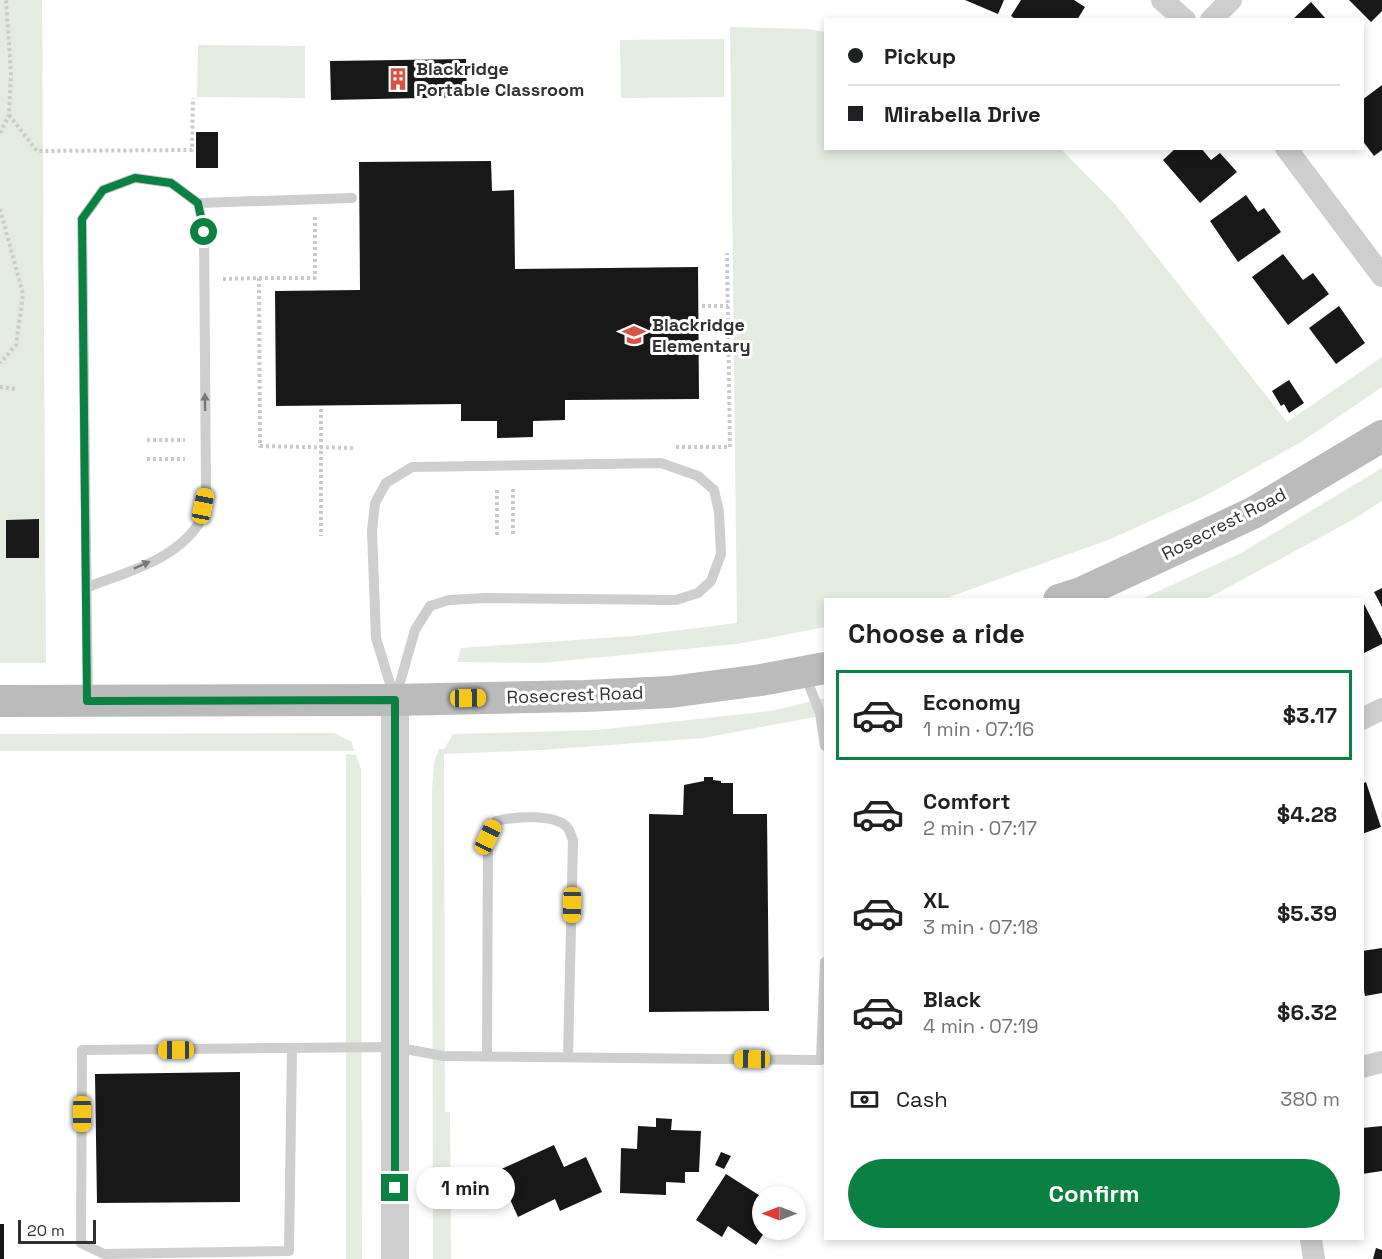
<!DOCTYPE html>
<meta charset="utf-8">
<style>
body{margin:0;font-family:"Space Grotesk",sans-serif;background:#f2f2f2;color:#202124;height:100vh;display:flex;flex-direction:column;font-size:22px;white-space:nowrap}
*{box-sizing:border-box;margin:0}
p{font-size:20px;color:#757577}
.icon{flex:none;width:33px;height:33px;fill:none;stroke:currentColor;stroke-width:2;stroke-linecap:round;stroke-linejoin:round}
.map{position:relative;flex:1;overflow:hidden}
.details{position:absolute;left:824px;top:598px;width:540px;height:642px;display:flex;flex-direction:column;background:#fff;border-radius:0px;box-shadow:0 3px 9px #0003}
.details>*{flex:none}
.banner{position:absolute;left:824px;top:18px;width:540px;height:132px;border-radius:0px;box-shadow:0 3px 9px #0003;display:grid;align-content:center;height:132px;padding:0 24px;background:#fff}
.needle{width:39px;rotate:270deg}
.tools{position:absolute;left:752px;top:1186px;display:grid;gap:12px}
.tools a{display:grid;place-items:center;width:54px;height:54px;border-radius:50%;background:#fff;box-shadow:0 3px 9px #0003;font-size:30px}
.scale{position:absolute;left:18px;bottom:15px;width:78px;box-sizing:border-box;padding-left:6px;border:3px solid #313131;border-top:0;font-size:16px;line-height:21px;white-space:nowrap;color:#313131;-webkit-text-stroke:4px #fff;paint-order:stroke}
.end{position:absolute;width:27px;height:27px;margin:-14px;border:8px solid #0b8043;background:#fff;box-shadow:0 0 0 3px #fff}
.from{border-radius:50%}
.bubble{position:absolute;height:42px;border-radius:21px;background:#fff;box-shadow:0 3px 9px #0003;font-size:20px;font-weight:800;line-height:42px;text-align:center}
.car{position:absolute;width:18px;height:36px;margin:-18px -9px;border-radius:8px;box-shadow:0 0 4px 2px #0007;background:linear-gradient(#f5c518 24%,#345 0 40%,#f5c518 0 76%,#345 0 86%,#f5c518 0)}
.banner b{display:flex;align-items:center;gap:21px;height:57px;font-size:22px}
.banner b+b{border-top:2px solid #e0e0e0}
.banner i{width:15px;height:15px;background:#202124}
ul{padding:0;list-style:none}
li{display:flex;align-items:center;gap:18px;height:90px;margin:0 12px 9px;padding:0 12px;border:3px solid transparent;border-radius:0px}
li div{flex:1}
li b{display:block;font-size:22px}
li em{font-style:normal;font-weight:800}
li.current{border-color:#0b8043}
li>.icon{width:54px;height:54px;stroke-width:1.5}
h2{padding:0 24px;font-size:27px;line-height:72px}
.pay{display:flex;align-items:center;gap:15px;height:66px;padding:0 24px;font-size:22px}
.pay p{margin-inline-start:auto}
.button{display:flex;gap:12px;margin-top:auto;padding:12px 24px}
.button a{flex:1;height:69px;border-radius:36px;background:#0b8043;color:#fff;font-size:24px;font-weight:800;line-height:69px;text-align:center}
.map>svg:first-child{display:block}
</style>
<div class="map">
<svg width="1382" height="1259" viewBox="0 0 1382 1259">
<rect width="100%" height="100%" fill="#fff"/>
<path fill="#e4ece0" d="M0,0H42L46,663H0Z
M730,27L808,29L825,32V148L1061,149L1116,205L1287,422L1382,357V387L1301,442L1205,496L1111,539L941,600H825V627L737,644L541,663L457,662L461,648L633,636L737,623Z
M724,39V97L621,98L620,40Z
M198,45L305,46V98L197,97Z
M1382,468V501L1354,519L1216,594L1202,600H1139L1241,553Z
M825,698V715L704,738L542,750L444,754L445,1112H450L451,1259H433L432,789L434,762L439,749H444L453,734L597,730L771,711Z
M334,733L352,742L354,751H0V734Z
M346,754L356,755L361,769L362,1259H346Z"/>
<path fill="#181818" d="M965,0H1004L998,14Z
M1021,0H1074L1085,7L1077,20H1017L1011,16Z
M1349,0H1382V11L1371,22Z
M1311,2L1327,20H1292Z
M466,59L467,97L331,100L330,61Z
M1382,85V150L1374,156L1362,140V100Z
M196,132H218V168H196Z
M1176,148H1201L1211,160L1220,153L1237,172L1200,203L1163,160Z
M491,161L492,191L514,190L515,269L698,267L699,399L565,400V420L533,421V437L497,438V421H461V404L276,406L275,291L360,290L359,162Z
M1246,195L1258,212L1264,208L1281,232L1238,262L1210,221Z
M1283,254L1303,280L1313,273L1329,294L1288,325L1252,277Z
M1339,306L1365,343L1336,364L1309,328Z
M1289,380L1304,403L1289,413L1284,404L1281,406L1272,391Z
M39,519V558H6V520Z
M1382,588V607L1374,592Z
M1362,600L1382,639V644L1362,654Z
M704,777H713V780L721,781V783H733V814H767L769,1011L649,1012V814L683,815L684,785L704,781Z
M1366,782L1381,827L1362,834V784Z
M1382,948V993L1365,996L1362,978V951Z
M240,1072V1202L97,1203L95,1074Z
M656,1118L672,1119L671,1130L701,1131L699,1172H685V1183L666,1182V1195L620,1193L621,1148L637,1149L638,1126L656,1127Z
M1382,1126V1171L1362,1174V1128Z
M554,1145L564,1167L586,1157L602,1192L560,1211L555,1199L518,1217L497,1171Z
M721,1152L731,1156L724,1169L715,1165Z
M726,1174L762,1197V1230H766L756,1245L728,1226L722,1237L696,1220Z
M0,1224H4V1259H0Z
M1376,1248L1382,1250V1259H1373Z"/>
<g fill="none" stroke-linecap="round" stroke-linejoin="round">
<path stroke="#cbcbcb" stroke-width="4" stroke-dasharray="3 3" stroke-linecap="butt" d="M9,115L37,151L192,150L193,98
M0,133L9,115L11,74L6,0
M0,209L23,294L16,345L0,363
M259,278H315V217
M223,279L259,278L260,446L353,448
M702,306H728
M703,352H729
M0,387L18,389
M321,409V536
M147,440H185
M676,447H730L727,253
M147,459H185
M513,489V535
M497,490V535"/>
<path stroke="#cecece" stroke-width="10" d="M198,203L352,198
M661,463L698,476L714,490L719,512L721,554L711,581L698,593L676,600L485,598L449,600L430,606L415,630L395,700L376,638L372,531L375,503L386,483L412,467Z
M88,587C126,572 176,560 199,523C204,515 204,501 206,491L204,232L198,203L171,183L135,178L103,190L82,219L88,700
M805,675L820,713L825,746
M292,1050L289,1251L104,1254L81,1243L82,1050L395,1047L443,1056L821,1060L825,962
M487,1056L488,837L496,821C512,817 554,813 567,827C570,830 571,836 573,840L568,1057"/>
<path stroke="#cecece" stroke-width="22" d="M1162,0L1185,20
M1211,20L1231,0
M1286,148L1382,276
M1362,719L1382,709
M1362,1067L1382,1062
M1311,1239L1314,1259"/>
<path stroke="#cecece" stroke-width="28" d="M395,700V1259"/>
<path stroke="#bbb" stroke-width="32" d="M1059,600L1081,593L1253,513L1382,436
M0,701L395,700L585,696L670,692L761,680L825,668"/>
</g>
<defs><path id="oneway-solid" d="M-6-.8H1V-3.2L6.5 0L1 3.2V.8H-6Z" transform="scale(1.5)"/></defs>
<g fill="#787878">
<use href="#oneway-solid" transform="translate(205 402) rotate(-91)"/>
<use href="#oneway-solid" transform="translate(142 565) rotate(-24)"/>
</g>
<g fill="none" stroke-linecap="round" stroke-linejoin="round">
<path stroke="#0b8043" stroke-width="8" d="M204,232L198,203L171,183L135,178L103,190L82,219L87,701L395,700V1188"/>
</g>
<defs>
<g id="building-bare" transform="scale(1.8)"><path d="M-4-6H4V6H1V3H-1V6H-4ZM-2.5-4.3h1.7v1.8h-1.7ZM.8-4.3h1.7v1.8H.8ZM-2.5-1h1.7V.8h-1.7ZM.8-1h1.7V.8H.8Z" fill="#d75243" stroke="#fff" stroke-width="2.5" paint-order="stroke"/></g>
<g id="school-bare" transform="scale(1.8)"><path d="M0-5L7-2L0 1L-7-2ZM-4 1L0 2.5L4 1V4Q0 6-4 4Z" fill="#d75243" stroke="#fff" stroke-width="2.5" paint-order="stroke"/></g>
</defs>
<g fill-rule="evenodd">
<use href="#building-bare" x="398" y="79"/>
<use href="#school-bare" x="634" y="335"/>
</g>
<g text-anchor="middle" stroke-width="6" stroke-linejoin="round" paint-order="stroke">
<g font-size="18" font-weight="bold" fill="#313131" stroke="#fff" text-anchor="start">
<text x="416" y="75">Blackridge<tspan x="416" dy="21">Portable Classroom</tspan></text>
<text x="652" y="331">Blackridge<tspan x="652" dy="21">Elementary</tspan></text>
</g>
<g font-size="18" fill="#313131" stroke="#fff">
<text transform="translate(1224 524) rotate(-27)" y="6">Rosecrest Road</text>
<text transform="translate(575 695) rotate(-2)" y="6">Rosecrest Road</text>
</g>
</g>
</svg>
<div class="tools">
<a><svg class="needle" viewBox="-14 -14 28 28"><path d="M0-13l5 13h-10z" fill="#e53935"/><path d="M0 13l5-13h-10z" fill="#757577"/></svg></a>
</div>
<div class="scale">20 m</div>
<i class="end from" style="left:204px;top:232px"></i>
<i class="end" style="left:395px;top:1188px"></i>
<div class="bubble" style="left:416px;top:1167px;width:99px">1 min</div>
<i class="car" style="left:203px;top:506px;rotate:11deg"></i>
<i class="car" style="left:468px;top:698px;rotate:89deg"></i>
<i class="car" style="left:488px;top:837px;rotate:25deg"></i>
<i class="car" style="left:572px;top:905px;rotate:181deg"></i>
<i class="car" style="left:176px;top:1050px;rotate:270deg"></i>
<i class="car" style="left:752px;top:1059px;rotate:271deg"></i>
<i class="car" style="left:82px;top:1114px;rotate:180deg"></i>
<div class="banner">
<b><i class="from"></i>Pickup</b>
<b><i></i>Mirabella Drive</b>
</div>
<section class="details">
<h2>Choose a ride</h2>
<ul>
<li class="current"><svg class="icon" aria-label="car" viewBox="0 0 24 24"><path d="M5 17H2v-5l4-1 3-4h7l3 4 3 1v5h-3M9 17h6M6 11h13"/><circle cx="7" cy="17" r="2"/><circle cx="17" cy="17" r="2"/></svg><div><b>Economy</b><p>1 min · 07:16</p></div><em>$3.17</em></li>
<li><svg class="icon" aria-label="car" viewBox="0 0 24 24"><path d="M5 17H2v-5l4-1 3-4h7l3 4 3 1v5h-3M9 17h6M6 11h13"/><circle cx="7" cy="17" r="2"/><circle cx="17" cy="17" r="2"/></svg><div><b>Comfort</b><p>2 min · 07:17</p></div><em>$4.28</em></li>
<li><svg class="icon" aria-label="car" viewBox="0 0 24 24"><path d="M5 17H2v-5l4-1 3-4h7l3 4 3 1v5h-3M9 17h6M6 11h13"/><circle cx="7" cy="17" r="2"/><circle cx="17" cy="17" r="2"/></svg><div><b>XL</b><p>3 min · 07:18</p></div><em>$5.39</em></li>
<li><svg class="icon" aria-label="car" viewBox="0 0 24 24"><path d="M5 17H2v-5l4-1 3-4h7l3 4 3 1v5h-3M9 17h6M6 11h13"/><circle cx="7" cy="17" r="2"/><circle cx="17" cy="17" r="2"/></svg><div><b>Black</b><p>4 min · 07:19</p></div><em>$6.32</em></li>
</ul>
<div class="pay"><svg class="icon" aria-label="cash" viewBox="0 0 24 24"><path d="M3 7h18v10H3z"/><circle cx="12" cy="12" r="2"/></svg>Cash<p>380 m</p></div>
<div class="button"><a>Confirm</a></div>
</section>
</div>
